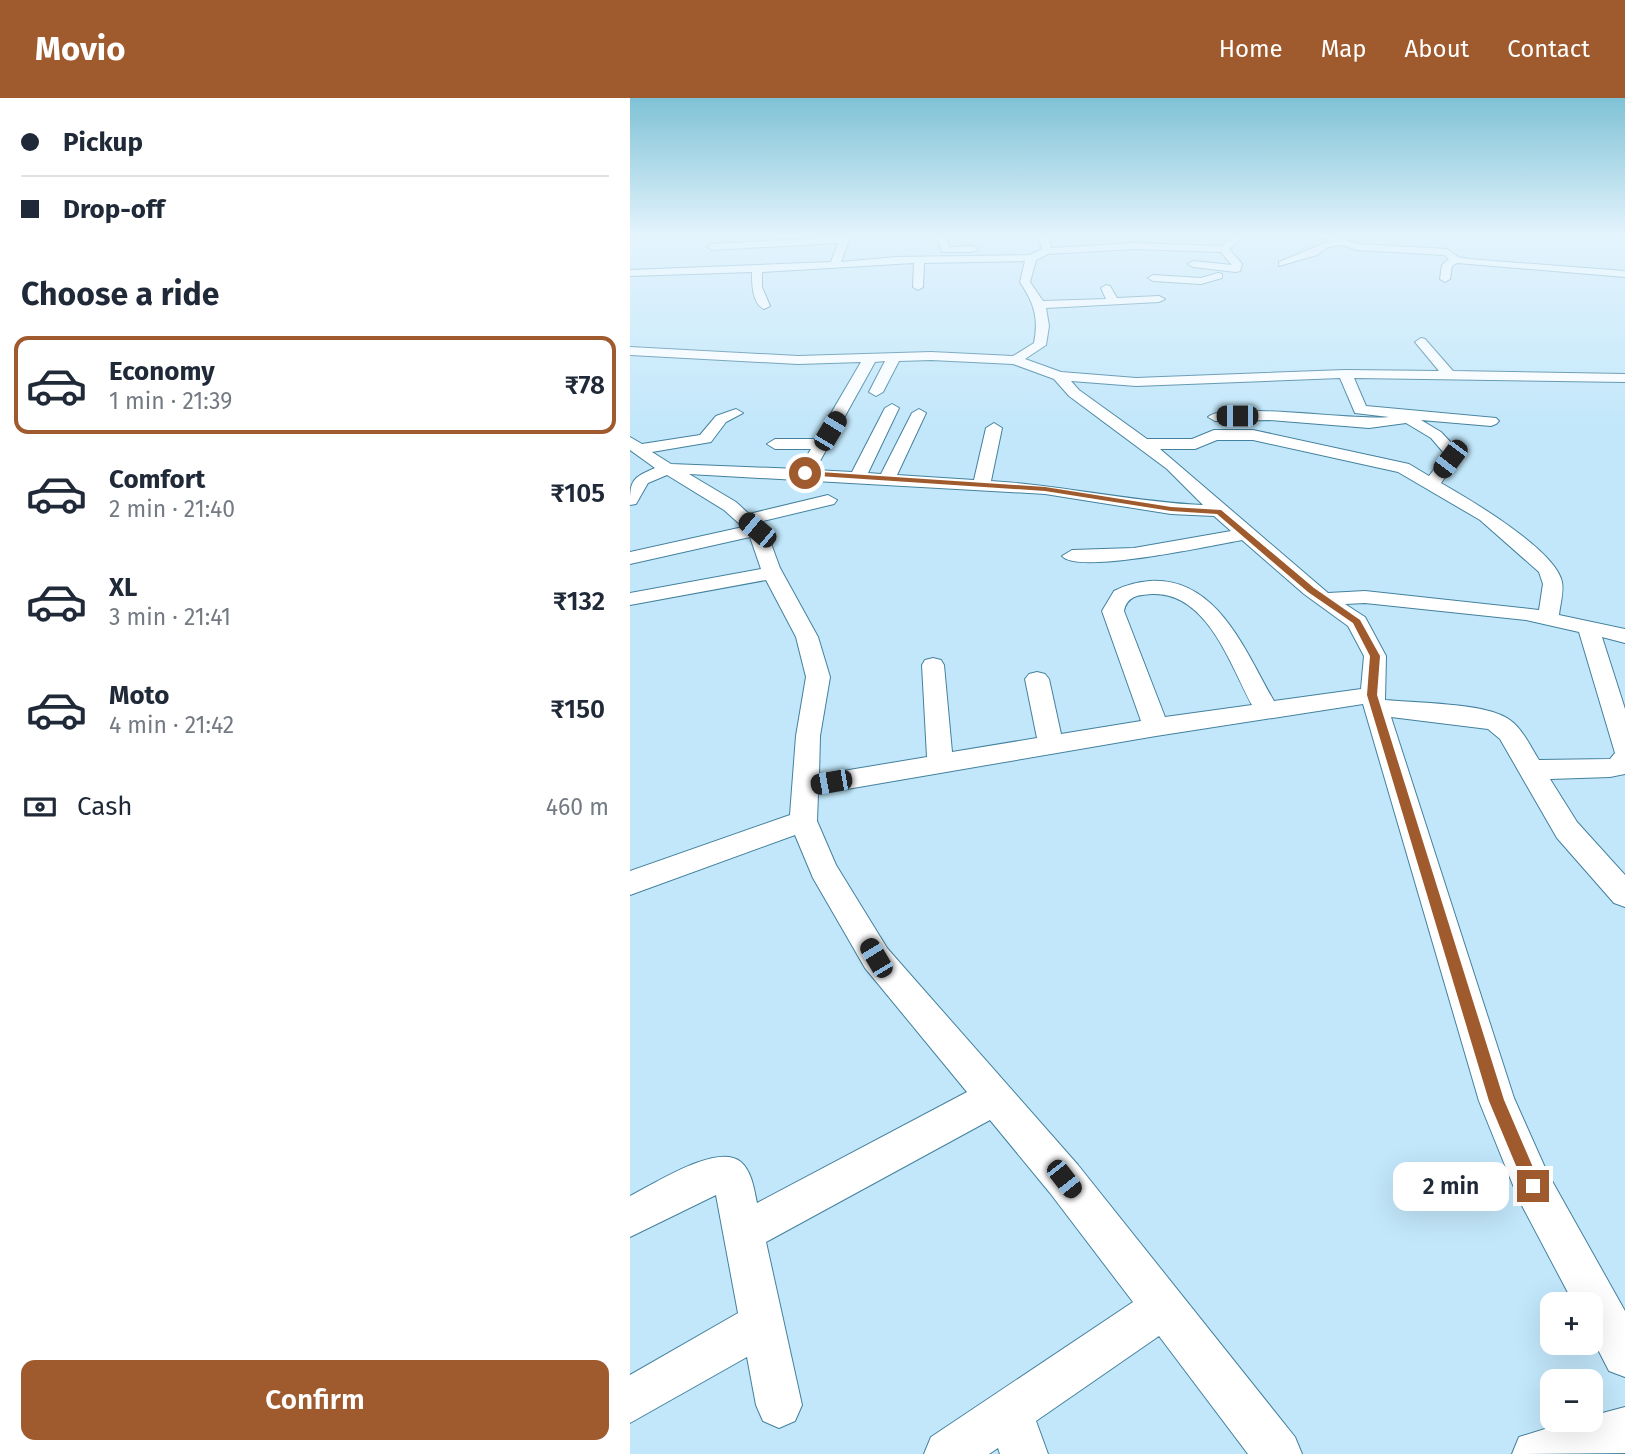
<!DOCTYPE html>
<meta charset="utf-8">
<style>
body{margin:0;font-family:"Fira Sans",sans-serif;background:#f2f2f3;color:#1f2937;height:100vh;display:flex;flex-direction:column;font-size:26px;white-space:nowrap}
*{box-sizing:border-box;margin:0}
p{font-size:23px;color:#747a83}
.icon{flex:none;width:38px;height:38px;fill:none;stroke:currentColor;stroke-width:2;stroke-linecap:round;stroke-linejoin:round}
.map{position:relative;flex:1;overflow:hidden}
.details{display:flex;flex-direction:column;background:#fff;width:630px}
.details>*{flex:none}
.hud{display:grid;align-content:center;height:154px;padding:0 21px;background:#fff}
.fabs{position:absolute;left:910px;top:1194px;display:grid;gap:14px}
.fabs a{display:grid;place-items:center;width:63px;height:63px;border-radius:14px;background:#fff;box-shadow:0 7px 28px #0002;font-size:35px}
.end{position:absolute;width:32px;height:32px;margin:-16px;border:9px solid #9f5a2d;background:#fff;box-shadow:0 0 0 4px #fff}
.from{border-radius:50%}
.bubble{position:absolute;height:49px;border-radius:14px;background:#fff;box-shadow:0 7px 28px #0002;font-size:23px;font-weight:600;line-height:49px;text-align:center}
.car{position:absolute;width:21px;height:42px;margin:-21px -10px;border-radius:9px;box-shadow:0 0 5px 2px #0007;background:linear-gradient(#222 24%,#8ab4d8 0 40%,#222 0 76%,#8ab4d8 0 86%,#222 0)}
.hud b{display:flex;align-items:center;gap:24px;height:66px;font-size:26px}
.hud b+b{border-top:2px solid #e0e1e3}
.hud i{width:18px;height:18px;background:#1f2937}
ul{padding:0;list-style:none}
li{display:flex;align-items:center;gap:21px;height:98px;margin:0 14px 10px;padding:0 7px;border:4px solid transparent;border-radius:14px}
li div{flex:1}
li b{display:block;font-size:26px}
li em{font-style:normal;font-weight:600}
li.selected{border-color:#9f5a2d}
li>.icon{width:63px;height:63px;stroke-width:1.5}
h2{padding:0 21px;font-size:32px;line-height:84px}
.pay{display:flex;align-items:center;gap:18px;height:77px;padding:0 21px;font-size:26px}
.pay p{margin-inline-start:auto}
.primary-button{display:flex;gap:14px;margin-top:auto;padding:14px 21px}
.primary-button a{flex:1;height:80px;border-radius:14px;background:#9f5a2d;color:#fff;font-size:28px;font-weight:600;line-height:80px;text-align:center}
header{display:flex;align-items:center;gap:42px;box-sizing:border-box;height:98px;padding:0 35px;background:#9f5a2d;color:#fff}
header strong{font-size:33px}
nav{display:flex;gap:38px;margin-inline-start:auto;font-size:24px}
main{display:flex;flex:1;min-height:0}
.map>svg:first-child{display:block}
</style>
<header>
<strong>Movio</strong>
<nav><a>Home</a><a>Map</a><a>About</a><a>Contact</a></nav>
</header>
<main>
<section class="details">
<div class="hud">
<b><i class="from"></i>Pickup</b>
<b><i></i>Drop-off</b>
</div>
<h2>Choose a ride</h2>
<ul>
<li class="selected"><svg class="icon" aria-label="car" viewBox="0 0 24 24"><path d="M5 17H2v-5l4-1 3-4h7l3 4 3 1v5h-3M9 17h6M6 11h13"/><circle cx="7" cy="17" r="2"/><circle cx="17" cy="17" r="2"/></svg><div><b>Economy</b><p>1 min · 21:39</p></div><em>₹78</em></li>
<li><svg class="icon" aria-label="car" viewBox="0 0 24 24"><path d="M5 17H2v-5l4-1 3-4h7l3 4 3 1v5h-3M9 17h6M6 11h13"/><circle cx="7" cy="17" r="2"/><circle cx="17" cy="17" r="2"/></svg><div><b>Comfort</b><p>2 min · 21:40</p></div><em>₹105</em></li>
<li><svg class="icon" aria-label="car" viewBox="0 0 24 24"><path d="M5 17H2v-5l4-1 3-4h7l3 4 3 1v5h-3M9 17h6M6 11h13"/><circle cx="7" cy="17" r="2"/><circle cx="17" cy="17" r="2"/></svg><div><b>XL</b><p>3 min · 21:41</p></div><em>₹132</em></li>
<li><svg class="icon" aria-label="car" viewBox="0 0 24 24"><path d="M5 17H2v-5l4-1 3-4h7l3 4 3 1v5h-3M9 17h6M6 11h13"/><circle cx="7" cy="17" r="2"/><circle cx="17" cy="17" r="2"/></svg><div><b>Moto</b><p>4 min · 21:42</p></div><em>₹150</em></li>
</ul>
<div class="pay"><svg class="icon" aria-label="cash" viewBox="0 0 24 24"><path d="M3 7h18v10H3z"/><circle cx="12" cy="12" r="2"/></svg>Cash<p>460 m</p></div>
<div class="primary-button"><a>Confirm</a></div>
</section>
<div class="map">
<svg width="995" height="1356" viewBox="0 0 995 1356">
<rect width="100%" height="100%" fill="#c2e7fa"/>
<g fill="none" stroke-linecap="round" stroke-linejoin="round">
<g stroke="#43819e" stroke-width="2">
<path id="minor" d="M306,137H316L319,149L343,148L348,151L343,154H312Z
M408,137H418L421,150L504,145L592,148L604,137H621L610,141L599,151L612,166L610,173L606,174L563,169L558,166L563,163L602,167L591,154L504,151L418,156L406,162L400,184L413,203L476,201L471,190L476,187L480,188L487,200L529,198L535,201L529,204L416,210L419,228L416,247L395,261L431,274L506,280L715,272L809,273L785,244L791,240L795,241L823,273L995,276V284L724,280L736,308L866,320L869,323L866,326L861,328L791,322L811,334L829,353L828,361L811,385C839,401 926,452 932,484C934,494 930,507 929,517L995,531V545L972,539L995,611V676L980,679L920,681L947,724L995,777V809L984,805L927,740L870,641L858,631L761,619L884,1000L917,1074L995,1213V1279L979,1273L961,1238V1206H944L889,1102L849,1003L733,606L526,638L188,696L187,723L206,767L257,850L448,1067L665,1339L672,1356H618L529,1238L406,1323L418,1356H370L368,1350L359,1356H294L301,1339L503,1204L420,1095L360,1022L136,1144L172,1307L165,1323L149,1330L133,1323L126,1307L117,1259L0,1325V1277L108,1215L86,1097L0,1139V1098C24,1086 88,1044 111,1064C122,1074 124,1091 127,1105L337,994L235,870L183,780L165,737L0,797V773L160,717L166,638L176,579L166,539L136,482L0,507V495L131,471L120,439L0,466V454L113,429L94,412L37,377L18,385L6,406L0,407C0,382 2,380 25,370L0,352V339L12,346L70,337L86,318L106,311L113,315L96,324L81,344L22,354L41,366L169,371L181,351H145L137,346L145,341H186L231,264L168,266L0,257V249L168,258L301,254L383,258L404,245C409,220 404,205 390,184L395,163L294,165L293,189L288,192L283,189L284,165L132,174V189L140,208L134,211C122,205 122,186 122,174L0,178V172L201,164L208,145L82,152L77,149L82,146L214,139L219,142L211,164L266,159L400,157L412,151ZM301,262L383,266L424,281L439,298L537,371L573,407C502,404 432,387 361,383L372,330L364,325L356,330L344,382L267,377L296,315L289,311L282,315L251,376L238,375L269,310L262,306L255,310L222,374L185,372L245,264L255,263L239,294L246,298L253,294L269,263ZM710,280L725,315L759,319C726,323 594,303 578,319L585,323L639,322L739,330L776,325L801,340L813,354L812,361L799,378L779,366L623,332H584L562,341H517L449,292L441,283L506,288ZM587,342H623L768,374L850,422L909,474L913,486L909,512L735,493L698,495L530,351H565ZM59,376L415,396L541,416L584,418L601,433L504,450L442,452L432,458C447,477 584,447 612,442L674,496L718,528L734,558L731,591L644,603C616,555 588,479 520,483C508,484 495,487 484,493L472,513L511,623L431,636L419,581L415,576L407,574L399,576L395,581L407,640L322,654L314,567L311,562L303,560L295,562L292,567L297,659L189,677L190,638L200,579L188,539L150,470L136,432L129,424L204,406L207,402L198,397L119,416L106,404ZM522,496C577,494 600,566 622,607L535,619L494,513C497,498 508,497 522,496ZM735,505L896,522L949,534L985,655L980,661L909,662C900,648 891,627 875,619C849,605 787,605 755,602L756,558L735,519L715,506Z
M686,137H700L728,146L817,151L828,159L839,161L995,173V179L827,165L822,168L820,181L815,184L810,181L812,167L819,161L814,157L727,152L712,147L698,149L687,157L649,168V164L699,143Z
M588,175L592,176V180L571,186L523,183L518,180L523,177L571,180Z
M995,1309V1355L882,1356L889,1339L947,1321H961V1318Z"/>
</g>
<use href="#minor" fill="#fff" fill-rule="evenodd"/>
</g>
<linearGradient id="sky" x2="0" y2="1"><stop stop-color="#7fc2d6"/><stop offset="0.42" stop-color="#e4f4fd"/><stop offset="1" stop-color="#e4f4fd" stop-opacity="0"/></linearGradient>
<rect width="995" height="327" fill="url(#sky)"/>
<path fill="#9f5a2d" d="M175,373L415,389L541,409L591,412L684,490L730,522L750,558L747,597L874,1002L911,1088L909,1094L903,1096L897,1094L859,1003L737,597L740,558L723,525L678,494L587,416L541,413L415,393L173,377Z"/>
</svg>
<div class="fabs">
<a>+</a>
<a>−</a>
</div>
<i class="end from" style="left:175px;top:375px"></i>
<i class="end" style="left:903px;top:1088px"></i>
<div class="bubble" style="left:763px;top:1064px;width:116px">2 min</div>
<i class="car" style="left:607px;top:318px;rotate:270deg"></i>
<i class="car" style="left:200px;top:333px;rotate:31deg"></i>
<i class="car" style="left:820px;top:361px;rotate:217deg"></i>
<i class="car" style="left:127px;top:432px;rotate:310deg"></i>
<i class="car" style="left:201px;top:684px;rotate:260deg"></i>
<i class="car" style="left:246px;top:860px;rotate:329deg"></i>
<i class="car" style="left:434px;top:1081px;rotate:142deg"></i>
</div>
</main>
